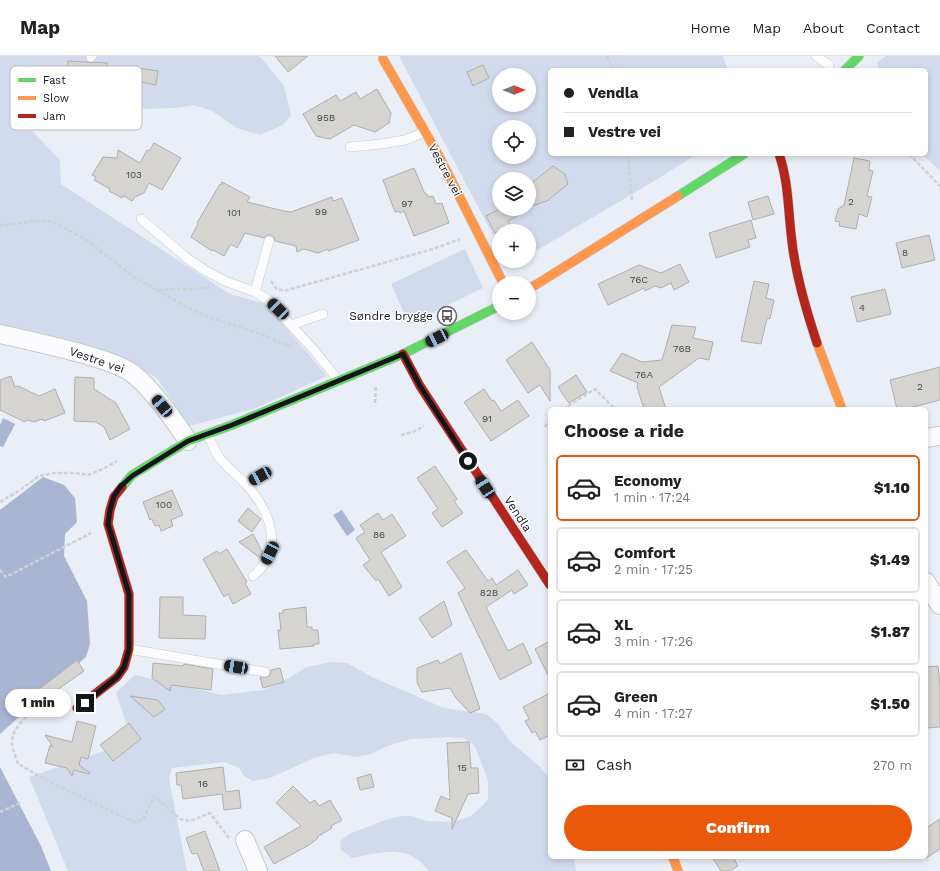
<!DOCTYPE html>
<meta charset="utf-8">
<style>
body{margin:0;font-family:"Work Sans",sans-serif;background:#f2f2f2;color:#222;height:100vh;display:flex;flex-direction:column;font-size:15px;white-space:nowrap}
*{box-sizing:border-box;margin:0}
p{font-size:13px;color:#767676}
.icon{flex:none;width:22px;height:22px;fill:none;stroke:currentColor;stroke-width:2;stroke-linecap:round;stroke-linejoin:round}
.map{position:relative;flex:1;overflow:hidden}
.panel{position:absolute;left:548px;top:351px;width:380px;height:452px;display:flex;flex-direction:column;background:#fff;border-radius:6px;box-shadow:0 2px 6px #0003}
.panel>*{flex:none}
.banner{position:absolute;left:548px;top:12px;width:380px;height:88px;border-radius:6px;box-shadow:0 2px 6px #0003;display:grid;align-content:center;height:88px;padding:0 16px;background:#fff}
.needle{width:26px;rotate:90deg}
.tools{position:absolute;left:492px;top:12px;display:grid;gap:8px}
.tools a{display:grid;place-items:center;width:44px;height:44px;border-radius:50%;background:#fff;box-shadow:0 2px 6px #0003;font-size:20px}
.end{position:absolute;width:18px;height:18px;margin:-9px;border:5px solid #14161c;background:#fff;box-shadow:0 0 0 2px #fff}
.from{border-radius:50%}
.bubble{position:absolute;height:28px;border-radius:14px;background:#fff;box-shadow:0 2px 6px #0003;font-size:13px;font-weight:800;line-height:28px;text-align:center}
.car{position:absolute;width:12px;height:24px;margin:-12px -6px;border-radius:5px;box-shadow:0 0 3px 1px #0007;background:linear-gradient(#222 24%,#8ab4d8 0 40%,#222 0 76%,#8ab4d8 0 86%,#222 0)}
.banner b{display:flex;align-items:center;gap:14px;height:38px;font-size:15px}
.banner b+b{border-top:1px solid #e0e0e0}
.banner i{width:10px;height:10px;background:#222}
ul{padding:0;list-style:none}
li{display:flex;align-items:center;gap:12px;height:66px;margin:0 8px 6px;padding:0 8px;border:2px solid #e0e0e0;border-radius:6px}
li div{flex:1}
li b{display:block;font-size:15px}
li em{font-style:normal;font-weight:800}
li.current{border-color:#ea580c}
li>.icon{width:36px;height:36px;stroke-width:1.5}
h2{padding:0 16px;font-size:18px;line-height:48px}
.pay{display:flex;align-items:center;gap:10px;height:44px;padding:0 16px;font-size:15px}
.pay p{margin-inline-start:auto}
.primary-button{display:flex;gap:8px;margin-top:auto;padding:8px 16px}
.primary-button a{flex:1;height:46px;border-radius:24px;background:#ea580c;color:#fff;font-size:16px;font-weight:800;line-height:46px;text-align:center}
header{display:flex;align-items:center;gap:24px;box-sizing:border-box;height:56px;padding:0 20px;background:#fff;border-bottom:1px solid #e0e0e0}
header strong{font-size:19px}
nav{display:flex;gap:22px;margin-inline-start:auto;font-size:14px}
.map>svg:first-child{display:block}
</style>
<header>
<strong>Map</strong>
<nav><a>Home</a><a>Map</a><a>About</a><a>Contact</a></nav>
</header>
<div class="map">
<svg width="940" height="815" viewBox="0 0 940 815">
<rect width="100%" height="100%" fill="#eaeef6"/>
<path fill="#d2dbed" fill-rule="evenodd" d="M0,0H258L262,3L284,30L291,59L283,69L260,79L237,72L212,55L194,49L176,52L14,56L60,104L61,128L230,238L266,248L327,320L256,352L189,370L157,322L127,305L0,273Z
M399,0H723L728,14H550V98H697L656,124L529,199V175H499V191ZM499,19H529V49H499ZM499,71H529V101H499ZM499,123H529V153H499Z
M886,0H940V115L922,98H926V14H879L877,6Z
M465,193L483,232L409,268L391,228Z
M332,606L347,607L372,621L444,652L486,658L499,669L509,684L539,710L550,722V801H574L576,815H429C425,811 422,807 418,804C399,789 373,798 352,802L341,794L340,785L349,778L386,764L400,760H411L427,765L453,766L471,760L483,749L488,743V725L475,690L464,682L449,681L411,683L387,690L371,698L356,701L334,697L314,702L270,722L253,725L244,720L239,712L224,706L172,712L169,722L187,815H68L29,721L132,685L116,637L135,619L222,639L263,634L280,627L307,611Z"/>
<path fill="#a8b6d1" d="M3,362L15,368L3,391L0,390V369Z
M43,421L64,429L75,442L77,466L65,478L64,500L87,545L90,588L86,601L0,678V454Z
M342,454L355,474L347,480L333,459Z
M0,711L41,790L51,815H0Z"/>
<path fill="#d6d4d1" stroke="#aeaeb0" d="M275,0H308L288,16Z
M68,5L107,7L105,44L66,41Z
M483,9L489,22L473,30L467,16Z
M132,11L158,15L156,29L130,24Z
M377,33L391,57L389,67L375,76L354,69L330,83L316,80L303,58L336,39L340,45L356,36L360,43Z
M154,87L181,102L162,134L149,127L144,137L135,141L132,145L124,140L122,142L109,135L110,133L94,124L96,121L92,119L103,101L117,102L118,94L140,107L147,94L149,95Z
M854,102L870,105L869,114L873,115L867,140L872,141L867,161L859,158L856,173L839,170L840,166L835,165L838,153L844,149Z
M553,110L565,118L568,128L547,145L529,151V129Z
M414,112L425,138H427L428,141L433,140L436,148L442,147L449,167L414,180L404,155L400,157L399,155L395,156L383,124Z
M222,126L250,141L247,146L284,155L291,156L332,141L333,145L342,142L359,184L328,195V193L318,197L304,193L297,196L296,190L275,185L274,181L271,179H267L264,182L245,177L237,192L231,188L224,200L213,194L212,195L191,181L198,168L197,167L220,128L221,129Z
M768,140L774,158L753,164L748,146Z
M500,153H530L508,165L510,169L495,177L486,160Z
M751,164L756,182L748,184L750,191L716,202L709,177Z
M929,179L935,204L902,212L896,187Z
M680,208L689,226L674,234L671,227L661,232L655,230L645,235L644,232L608,249L598,228L639,209L661,217Z
M754,225L769,228L766,242L774,244L770,263L767,262L761,288L741,285Z
M885,233L891,258L857,266L851,241Z
M672,269L696,271L693,282L713,286L709,304L699,302L659,331L666,353H644L637,331L638,327L610,315L622,297L642,306L662,304Z
M532,286L550,314V345L540,329L528,337L506,304Z
M940,311V344L905,353H897L890,324Z
M576,319L587,336L569,347L558,331Z
M11,320L15,331L18,330L39,340L55,333L65,357L44,365L43,363L34,366L27,364L25,366L0,354V324Z
M75,321L94,322V333L116,347L130,373L110,384L104,371L96,366L74,365Z
M484,333L492,345L494,344L501,355L518,344L529,360L491,385L464,346Z
M435,410L457,443L454,445L463,457L442,471L432,457L438,453L417,422Z
M172,434L183,459L171,464L173,470L161,475L159,469L155,470L152,463L150,464L143,446Z
M248,452L261,463L252,476L238,465Z
M378,457L383,464L392,458L406,480L381,496L402,531L389,540L378,523L376,525L363,509L370,504L356,482L365,476L360,469Z
M253,478L263,497L260,502L239,486Z
M227,493L247,526L245,527L251,538L233,548L228,538L224,541L203,503L217,495L219,498Z
M466,494L488,525L492,522L496,529L518,514L528,529L514,538L512,534L486,551L508,595L523,587L532,607L500,624L458,537L465,532L447,506Z
M160,541H183V559L206,560L205,583L159,582Z
M444,545L452,569L432,582L419,562Z
M306,551L307,571H312V574H318L319,588H314V590L280,593L278,574H281L279,557H283V554Z
M550,585V623L535,593Z
M461,597L480,653L470,657L456,642L450,632L422,636L417,627V612L438,604L440,608Z
M77,604L84,615L40,646L34,637Z
M153,607L183,610L184,608L213,613L211,634L171,629L170,635L152,622Z
M938,610L940,629V671L926,672V611Z
M280,612L284,626L263,632L260,621H267L270,619L271,614Z
M550,637V679L540,684L535,675L532,677L525,665L529,663L523,651Z
M130,640L158,644L165,653L154,661Z
M77,665L96,670L88,703L81,701L79,709L90,717L89,718L74,714L72,720L67,712L45,707L50,689L53,691L45,679L72,686Z
M129,667L141,683L113,705L100,689Z
M469,686L471,712H478L479,737L468,738L452,773V762L435,755L441,740L450,744L447,687Z
M223,711L226,736L239,734L241,752L224,754L222,738L183,743L181,729H177L176,717Z
M371,718L374,731L360,734L357,722Z
M293,730L310,747L315,744L319,750L330,744L342,764L331,770L332,772L317,781L318,782L309,789L274,808L264,791L301,770L276,747Z
M940,763V793L926,802V772Z
M205,775L220,815H204L197,797L192,798L186,782Z
M712,801H733L738,810L730,815H721Z"/>
<g fill="none" stroke-linecap="round" stroke-linejoin="round">
<g stroke="#c5c8ce" stroke-width="10">
<path id="lane" d="M816,0L829,9
M91,1L92,0
M350,91L381,88L405,84L425,76
M141,163L188,203L206,215L225,225L255,236L267,243L314,294L339,325
M255,236L269,185
M291,269L323,258
M207,378C211,385 214,393 218,400C225,410 236,418 244,426C270,454 286,493 253,520
M245,428L260,420
M129,593L265,616"/>
</g>
<g stroke="#c5c8ce" stroke-width="20">
<path id="street" d="M0,278C27,284 54,290 80,297C96,302 114,306 129,315C149,328 174,364 188,385
M926,382L940,380
M926,526L940,549
M245,784L258,815"/>
</g>
<g stroke="#c5c8ce" stroke-width="10">
<path id="fast" d="M845,14L859,0
M678,140L744,98
M122,431L132,419L188,385L232,369L403,298L499,250"/>
</g>
<g stroke="#c5c8ce" stroke-width="10">
<path id="slow" d="M383,3L439,100L503,227
M529,233L678,140
M817,287L842,353
M673,801L678,815"/>
</g>
<g stroke="#c5c8ce" stroke-width="10">
<path id="jam" d="M779,98C789,127 788,156 792,186C796,220 806,254 817,287
M403,298L420,330L550,529
M77,652L117,621L124,611L129,593V538L108,468L110,454L114,441L122,431"/>
</g>
<path stroke="#d0d1d3" stroke-width="2.5" stroke-dasharray="4 2" stroke-linecap="butt" d="M607,0L613,14
M628,98L632,146
M909,98L940,130
M0,170L36,165H51L63,171L88,185L134,221L157,234L210,232
M271,225L276,232L284,235L433,193L460,183
M157,234L188,252L211,262L264,279L283,288L292,290
M375,347L376,330
M563,353L595,333L615,353
M545,371L550,362
M401,379L413,376L424,370
M0,446L20,434L39,420L53,417H75L88,419L103,413L117,405
M0,514L6,521L91,477
M62,639C44,649 16,661 12,684C11,691 16,701 18,708L48,725L134,766L143,764L154,740L180,763L190,765L210,757L229,782
M0,756L22,746"/>
<use href="#lane" stroke="#fcfcfe" stroke-width="9"/>
<use href="#street" stroke="#fcfcfe" stroke-width="18"/>
<use href="#fast" stroke="#63d668" stroke-width="9"/>
<use href="#slow" stroke="#ff974d" stroke-width="9"/>
<use href="#jam" stroke="#b3261e" stroke-width="9"/>
</g>
<g fill="none" stroke-linecap="round" stroke-linejoin="round">
<path stroke="#14161c" stroke-width="5" d="M85,647L117,621L124,611L129,593V538L108,468L110,454L114,440L121,430L132,420L188,385L232,369L403,298L420,330L468,405"/>
</g>
<defs>
<g id="bus-ring" transform="scale(1)"><circle r="9.5" fill="#fff" stroke="#5f6268" stroke-width="1.5"/><path d="M-5-6H5V4H4V6H2V4H-2V6H-4V4H-5ZM-3.5-4V0h7V-4ZM-3.5 1.2v1.5H-2V1.2ZM2 1.2v1.5H3.5V1.2Z" fill="#5f6268"/></g>
</defs>
<g fill-rule="evenodd">
<use href="#bus-ring" x="447" y="260"/>
</g>
<g text-anchor="middle" stroke-width="3" stroke-linejoin="round" paint-order="stroke">
<g font-size="10" fill="#444649">
<text x="326" y="65">95B</text>
<text x="134" y="122">103</text>
<text x="851" y="149">2</text>
<text x="407" y="151">97</text>
<text x="321" y="159">99</text>
<text x="234" y="160">101</text>
<text x="905" y="200">8</text>
<text x="639" y="227">76C</text>
<text x="862" y="255">4</text>
<text x="682" y="296">76B</text>
<text x="644" y="322">76A</text>
<text x="920" y="334">2</text>
<text x="487" y="366">91</text>
<text x="164" y="452">100</text>
<text x="379" y="482">86</text>
<text x="489" y="540">82B</text>
<text x="462" y="715">15</text>
<text x="203" y="731">16</text>
</g>
<g font-size="12" fill="#14161c" stroke="#fff">
<text transform="translate(445 114) rotate(62)" y="4">Vestre vei</text>
<text transform="translate(97 304) rotate(19)" y="4">Vestre vei</text>
<text transform="translate(518 458) rotate(57)" y="4">Vendla</text>
</g>
<g font-size="12" fill="#14161c" stroke="#fff" text-anchor="end">
<text x="433" y="264">Søndre brygge</text>
</g>
</g>
<rect x="10" y="10" width="132" height="64" rx="6" fill="#fff" stroke="#b8b9bb" stroke-width="1"/>
<rect x="18" y="22" width="18" height="4" fill="#63d668"/>
<rect x="18" y="40" width="18" height="4" fill="#ff974d"/>
<rect x="18" y="58" width="18" height="4" fill="#b3261e"/>
<g font-size="11" fill="#14161c">
<text x="43" y="28">Fast</text>
<text x="43" y="46">Slow</text>
<text x="43" y="64">Jam</text>
</g>
</svg>
<div class="tools">
<a><svg class="needle" viewBox="-14 -14 28 28"><path d="M0-13l5 13h-10z" fill="#e53935"/><path d="M0 13l5-13h-10z" fill="#767676"/></svg></a>
<a><svg class="icon" aria-label="locate" viewBox="0 0 24 24"><circle cx="12" cy="12" r="6"/><path d="M12 2v4M12 18v4M2 12h4M18 12h4"/></svg></a>
<a><svg class="icon" aria-label="layers" viewBox="0 0 24 24"><path d="M12 4l9 5-9 5-9-5zM3 14l9 5 9-5"/></svg></a>
<a>+</a>
<a>−</a>
</div>
<i class="end from" style="left:468px;top:405px"></i>
<i class="end" style="left:85px;top:647px"></i>
<div class="bubble" style="left:5px;top:633px;width:66px">1 min</div>
<i class="car" style="left:278px;top:253px;rotate:314deg"></i>
<i class="car" style="left:437px;top:282px;rotate:243deg"></i>
<i class="car" style="left:162px;top:350px;rotate:320deg"></i>
<i class="car" style="left:260px;top:420px;rotate:241deg"></i>
<i class="car" style="left:485px;top:431px;rotate:327deg"></i>
<i class="car" style="left:270px;top:497px;rotate:206deg"></i>
<i class="car" style="left:236px;top:611px;rotate:279deg"></i>
<div class="banner">
<b><i class="from"></i>Vendla</b>
<b><i></i>Vestre vei</b>
</div>
<section class="panel">
<h2>Choose a ride</h2>
<ul>
<li class="current"><svg class="icon" aria-label="car" viewBox="0 0 24 24"><path d="M5 17H2v-5l4-1 3-4h7l3 4 3 1v5h-3M9 17h6M6 11h13"/><circle cx="7" cy="17" r="2"/><circle cx="17" cy="17" r="2"/></svg><div><b>Economy</b><p>1 min · 17:24</p></div><em>$1.10</em></li>
<li><svg class="icon" aria-label="car" viewBox="0 0 24 24"><path d="M5 17H2v-5l4-1 3-4h7l3 4 3 1v5h-3M9 17h6M6 11h13"/><circle cx="7" cy="17" r="2"/><circle cx="17" cy="17" r="2"/></svg><div><b>Comfort</b><p>2 min · 17:25</p></div><em>$1.49</em></li>
<li><svg class="icon" aria-label="car" viewBox="0 0 24 24"><path d="M5 17H2v-5l4-1 3-4h7l3 4 3 1v5h-3M9 17h6M6 11h13"/><circle cx="7" cy="17" r="2"/><circle cx="17" cy="17" r="2"/></svg><div><b>XL</b><p>3 min · 17:26</p></div><em>$1.87</em></li>
<li><svg class="icon" aria-label="car" viewBox="0 0 24 24"><path d="M5 17H2v-5l4-1 3-4h7l3 4 3 1v5h-3M9 17h6M6 11h13"/><circle cx="7" cy="17" r="2"/><circle cx="17" cy="17" r="2"/></svg><div><b>Green</b><p>4 min · 17:27</p></div><em>$1.50</em></li>
</ul>
<div class="pay"><svg class="icon" aria-label="cash" viewBox="0 0 24 24"><path d="M3 7h18v10H3z"/><circle cx="12" cy="12" r="2"/></svg>Cash<p>270 m</p></div>
<div class="primary-button"><a>Confirm</a></div>
</section>
</div>
